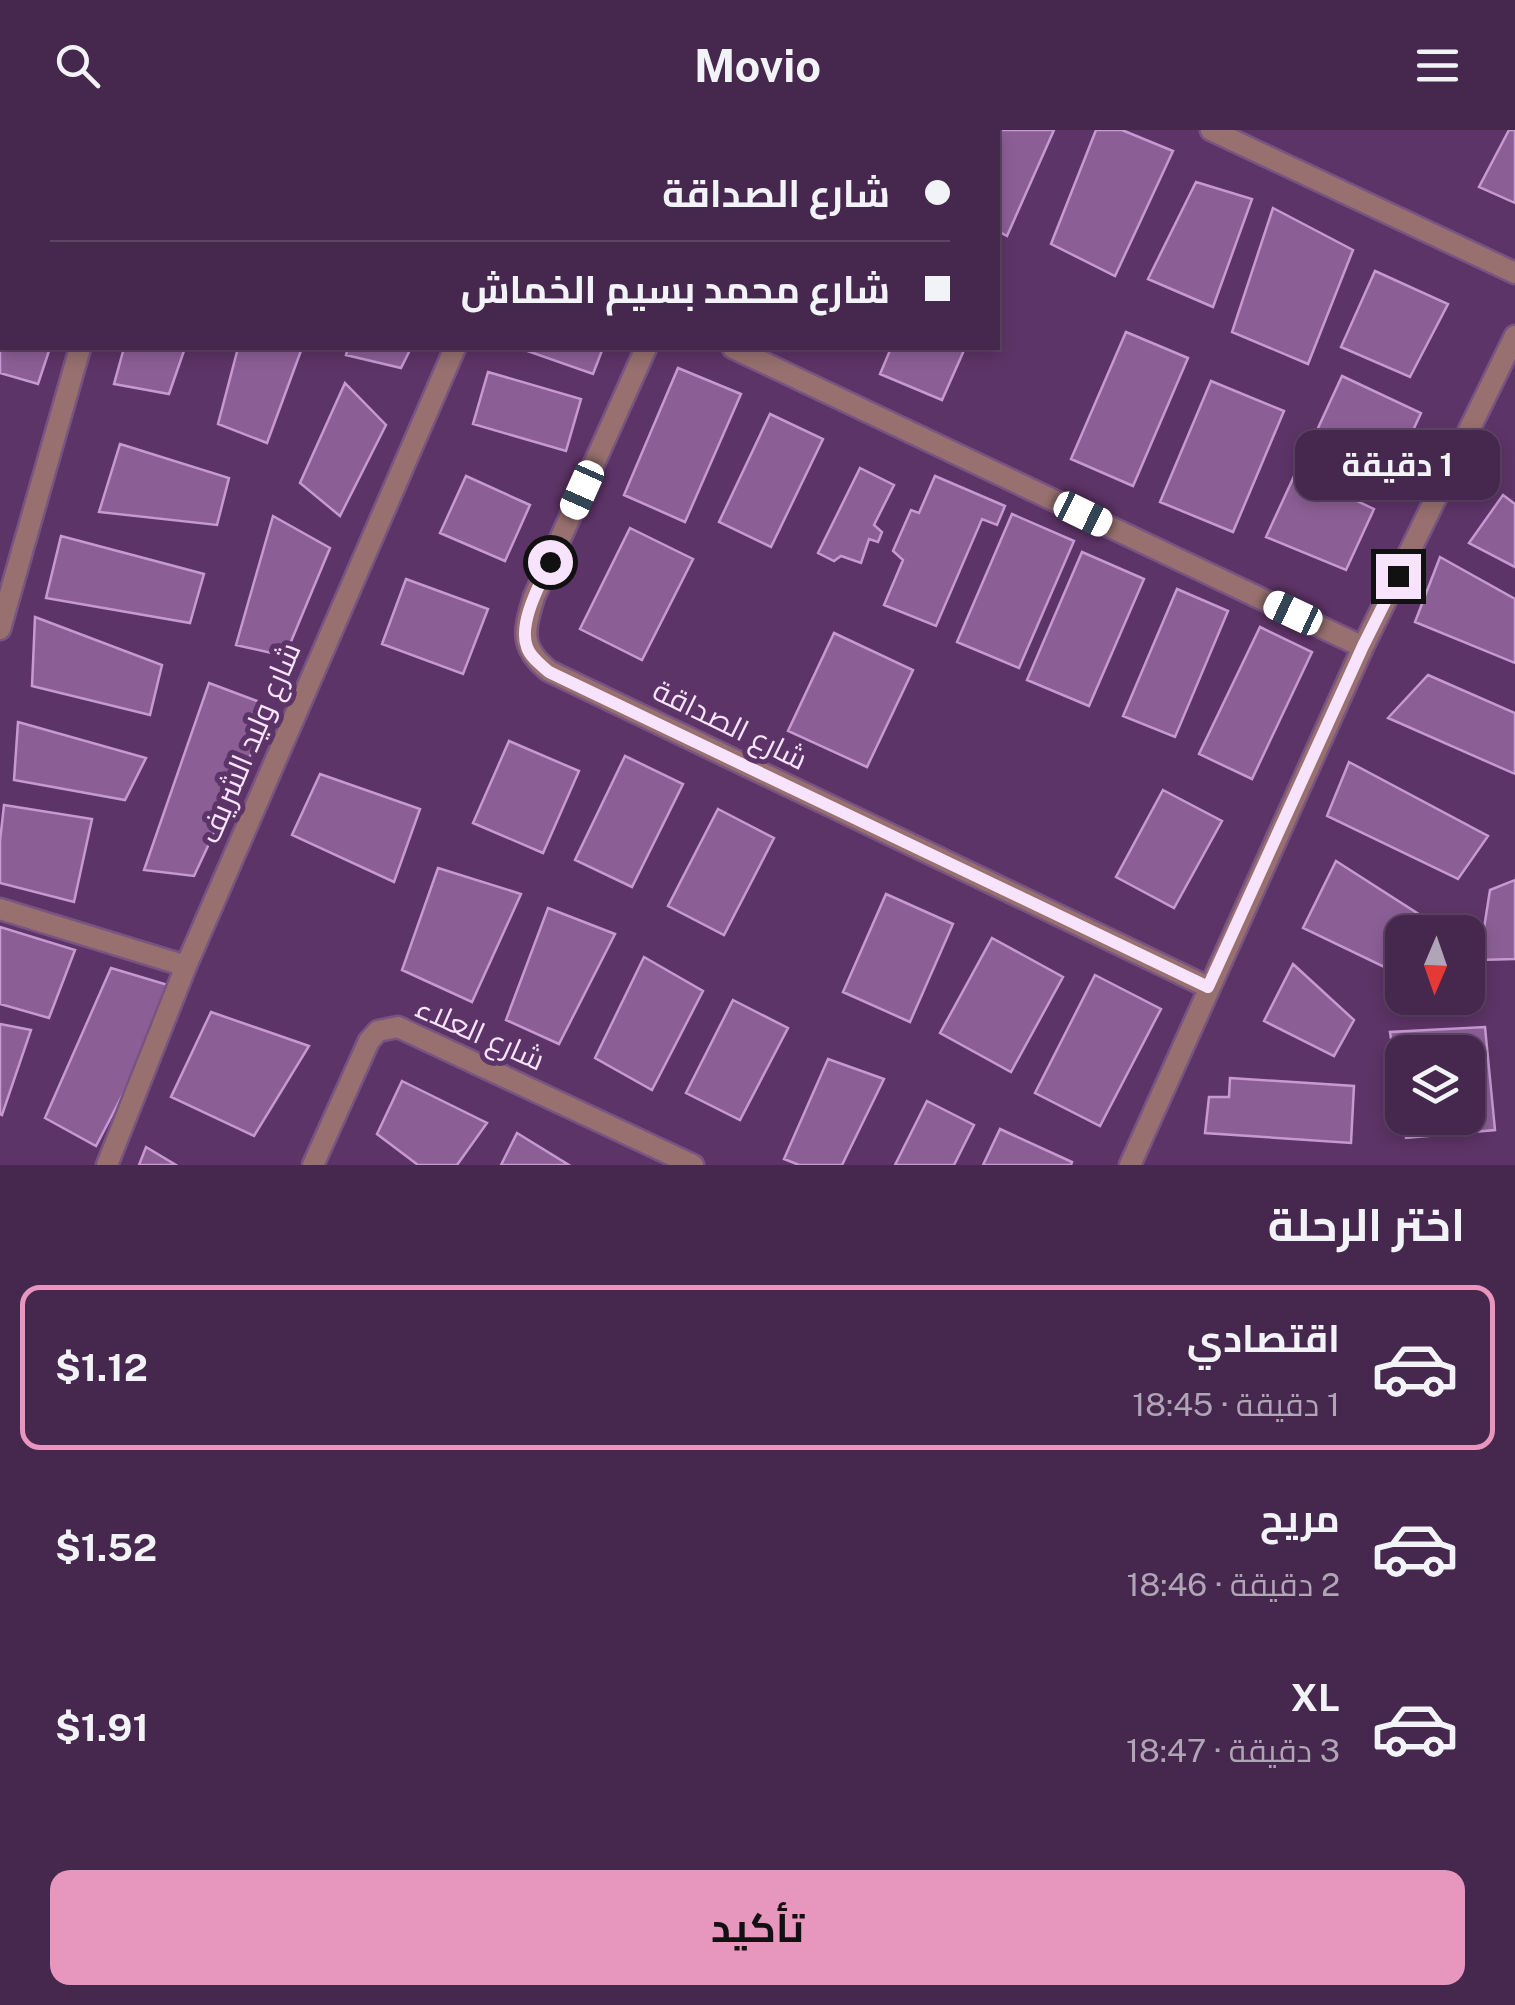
<!DOCTYPE html>
<html lang="ar">
<meta charset="utf-8">
<style>
body{margin:0;font-family:"Public Sans",Cairo,sans-serif;background:#503357;color:#f1f3f6;direction:rtl;height:100vh;display:flex;flex-direction:column;font-size:38px;white-space:nowrap}
*{box-sizing:border-box;margin:0}
p{font-size:32px;color:#b0a5b6}
.icon{flex:none;width:55px;height:55px;fill:none;stroke:currentColor;stroke-width:2;stroke-linecap:round;stroke-linejoin:round}
.map{position:relative;height:1035px;overflow:hidden;direction:ltr}
.side{display:flex;flex-direction:column;background:#46274d;flex:1}
.side>*{flex:none}
.banner{position:absolute;left:0px;top:0px;width:1000px;height:220px;box-shadow:0 5px 15px #0003,0 0 0 2px #5e4465;direction:rtl;display:grid;align-content:center;height:220px;padding:0 50px;background:#46274d}
.needle{width:65px;rotate:182deg}
.controls{position:absolute;left:1385px;top:785px;display:grid;gap:20px}
.controls a{display:grid;place-items:center;width:100px;height:100px;border-radius:20px;background:#46274d;box-shadow:0 5px 15px #0003,0 0 0 2px #5e4465;font-size:50px}
.end{position:absolute;width:45px;height:45px;margin:-22px;border:12px solid #f7e4fc;background:#111;box-shadow:0 0 0 5px #111}
.from{border-radius:50%}
.bubble{position:absolute;height:70px;border-radius:20px;background:#46274d;box-shadow:0 5px 15px #0003,0 0 0 2px #5e4465;font-size:32px;font-weight:700;line-height:70px;text-align:center;direction:rtl}
.car{position:absolute;width:30px;height:60px;margin:-30px -15px;border-radius:12px;box-shadow:0 0 8px 2px #0007;background:linear-gradient(#fff 24%,#345 0 40%,#fff 0 76%,#345 0 86%,#fff 0)}
.banner b{display:flex;align-items:center;gap:35px;height:95px;font-size:38px}
.banner b+b{border-top:2px solid #5e4465}
.banner i{width:25px;height:25px;background:#f1f3f6}
ul{padding:0;list-style:none}
li{display:flex;align-items:center;gap:30px;height:165px;margin:0 20px 15px;padding:0 30px;border:5px solid transparent;border-radius:20px}
li div{flex:1}
li b{display:block;font-size:38px}
li em{font-style:normal;font-weight:700}
li.selected{border-color:#e797bd}
li>.icon{width:90px;height:90px;stroke-width:1.5}
h2{padding:0 50px;font-size:45px;line-height:120px}
.cta{display:flex;gap:20px;margin-top:auto;padding:20px 50px}
.cta a{flex:1;height:115px;border-radius:20px;background:#e797bd;color:#111;font-size:40px;font-weight:700;line-height:115px;text-align:center}
header{display:flex;justify-content:space-between;align-items:center;height:130px;padding:0 50px;background:#46274d;font-size:45px;font-weight:700}
.map>svg:first-child{display:block}
</style>
<header><svg class="icon" aria-label="menu" viewBox="0 0 24 24"><path d="M4 6h16M4 12h16M4 18h16"/></svg>Movio<svg class="icon" aria-label="search" viewBox="0 0 24 24"><circle cx="10" cy="10" r="6"/><path d="M15 15l6 6"/></svg></header>
<div class="map">
<svg width="1515" height="1035" viewBox="0 0 1515 1035">
<rect width="100%" height="100%" fill="#5d3467"/>
<path fill="#8b5f96" stroke="#c799d3" stroke-width="2.5" d="M419,0H527V2H418Z
M590,0H633L641,2H589Z
M866,0H1054L1007,106L998,101V2H865Z
M1096,0H1122L1173,21L1115,146L1051,114Z
M1509,0H1515V73L1479,57Z
M1196,52L1252,69L1213,177L1148,149Z
M1273,78L1353,120L1308,234L1232,202Z
M1375,141L1448,174L1410,247L1341,217Z
M0,143L2,144V218H50L38,254L0,243Z
M1126,202L1188,228L1133,356L1071,329Z
M124,218H185L169,264L114,254Z
M238,218H302L267,313L218,294Z
M348,218H411L401,238L346,225Z
M519,218H603L593,244Z
M891,218H965L942,270L880,244Z
M678,238L741,264L685,392L624,365Z
M488,242L581,269L566,321L473,294Z
M1342,246L1421,283L1393,344L1312,311Z
M1211,251L1284,281L1233,402L1160,372Z
M345,253L386,295L340,386L300,353Z
M770,284L823,309L771,417L719,392Z
M120,314L229,348L217,395L99,382Z
M860,338L894,355L874,395L882,402L878,412L869,409L861,433L841,426L834,431L818,423Z
M1296,342L1374,379L1346,440L1266,407Z
M466,346L530,375L505,431L440,403Z
M935,346L1005,376L997,395L982,389L936,496L884,475L903,430L893,421L911,380L919,383Z
M1503,365L1515,374V437L1469,413Z
M1012,384L1074,411L1019,538L957,512Z
M273,386L330,418L285,526L236,515Z
M630,398L693,429L642,530L580,499Z
M61,406L204,444L190,493L46,468Z
M1082,422L1144,449L1089,576L1027,550Z
M1440,427L1515,469V533L1415,492Z
M406,449L488,479L463,544L382,514Z
M1177,459L1228,481L1175,607L1123,586Z
M35,487L162,535L150,585L32,556Z
M1260,497L1312,522L1252,649L1199,624Z
M834,503L913,540L867,637L788,601Z
M1428,545L1515,583V644L1388,588Z
M209,553L273,577L194,746L144,740Z
M18,592L146,628L125,670L14,650Z
M509,611L579,641L543,723L473,693Z
M625,626L683,654L632,757L575,730Z
M1349,632L1488,706L1458,749L1327,686Z
M320,644L420,679L394,752L292,705Z
M1163,660L1222,691L1174,778L1116,747Z
M4,675L92,689L74,772L0,753V711Z
M718,679L774,708L724,805L668,776Z
M1336,731L1431,792L1425,802H1402L1401,845L1303,798Z
M438,738L521,764L472,872L402,840Z
M1515,750V829L1479,830L1490,760Z
M886,764L953,794L910,892L843,862Z
M548,778L615,804L559,914L506,890Z
M0,797L75,820L49,888L0,874Z
M992,808L1063,847L1011,942L940,903Z
M644,827L703,861L652,960L595,928Z
M1293,834L1354,890L1334,926L1264,891Z
M111,838L178,858L96,1016L45,988Z
M1095,845L1161,879L1100,996L1035,963Z
M733,870L788,898L740,990L686,963Z
M211,882L309,916L254,1006L171,967Z
M0,894L31,900L2,985L0,984Z
M1485,897L1495,1000L1406,1008L1403,988H1468V922H1402V985L1390,902Z
M828,929L884,949L842,1035H799L784,1029Z
M1230,948L1354,956L1351,1013L1205,1003L1209,967H1229Z
M402,951L487,993L457,1035H418L377,1004Z
M927,971L974,995L954,1035H895Z
M1000,999L1072,1032L1071,1035H983Z
M517,1003L569,1035H501Z
M146,1017L176,1035H139Z"/>
<g fill="none" stroke-linecap="round" stroke-linejoin="round">
<g stroke="#795482" stroke-width="25">
<path id="street" d="M244,0L254,2
M1211,0L1515,143
M142,2L143,0
M376,2L377,0
M550,2L551,0
M734,2L735,0
M646,218L534,467C524,501 519,517 549,541L1208,857
M733,218L1363,517
M0,499L80,218
M0,779L186,836
M107,1035L186,836L455,218
M313,1035L369,911L378,901L398,897L693,1035
M1130,1035L1363,517L1515,206"/>
</g>
<use href="#street" stroke="#97706f" stroke-width="20"/>
</g>
<g fill="none" stroke-linecap="round" stroke-linejoin="round">
<path stroke="#f7e4fc" stroke-width="12" d="M550,432C540,454 518,493 527,517C530,527 541,535 549,542L1208,857L1363,516L1398,446"/>
</g>
<g text-anchor="middle" stroke-width="10" stroke-linejoin="round" paint-order="stroke">
<g font-size="30" fill="#f7e4fc" stroke="#5d3467">
<text transform="translate(730 595) rotate(26)" y="10">شارع الصداقة</text>
<text transform="translate(250 613) rotate(-67)" y="10">شارع وليد الشريف</text>
<text transform="translate(480 904) rotate(24)" y="10">شارع العلاء</text>
</g>
</g>
</svg>
<div class="controls">
<a><svg class="needle" viewBox="-14 -14 28 28"><path d="M0-13l5 13h-10z" fill="#e53935"/><path d="M0 13l5-13h-10z" fill="#b0a5b6"/></svg></a>
<a><svg class="icon" aria-label="layers" viewBox="0 0 24 24"><path d="M12 4l9 5-9 5-9-5zM3 14l9 5 9-5"/></svg></a>
</div>
<i class="end from" style="left:550px;top:432px"></i>
<i class="end" style="left:1398px;top:446px"></i>
<div class="bubble" style="left:1295px;top:300px;width:205px">1 دقيقة</div>
<i class="car" style="left:582px;top:360px;rotate:204deg"></i>
<i class="car" style="left:1083px;top:384px;rotate:116deg"></i>
<i class="car" style="left:1293px;top:483px;rotate:295deg"></i>
<div class="banner">
<b><i class="from"></i>شارع الصداقة</b>
<b><i></i>شارع محمد بسيم الخماش</b>
</div>
</div>
<section class="side">
<h2>اختر الرحلة</h2>
<ul>
<li class="selected"><svg class="icon" aria-label="car" viewBox="0 0 24 24"><path d="M5 17H2v-5l4-1 3-4h7l3 4 3 1v5h-3M9 17h6M6 11h13"/><circle cx="7" cy="17" r="2"/><circle cx="17" cy="17" r="2"/></svg><div><b>اقتصادي</b><p>1 دقيقة · 18:45</p></div><em>$1.12</em></li>
<li><svg class="icon" aria-label="car" viewBox="0 0 24 24"><path d="M5 17H2v-5l4-1 3-4h7l3 4 3 1v5h-3M9 17h6M6 11h13"/><circle cx="7" cy="17" r="2"/><circle cx="17" cy="17" r="2"/></svg><div><b>مريح</b><p>2 دقيقة · 18:46</p></div><em>$1.52</em></li>
<li><svg class="icon" aria-label="car" viewBox="0 0 24 24"><path d="M5 17H2v-5l4-1 3-4h7l3 4 3 1v5h-3M9 17h6M6 11h13"/><circle cx="7" cy="17" r="2"/><circle cx="17" cy="17" r="2"/></svg><div><b>XL</b><p>3 دقيقة · 18:47</p></div><em>$1.91</em></li>
</ul>
<div class="cta"><a>تأكيد</a></div>
</section>
